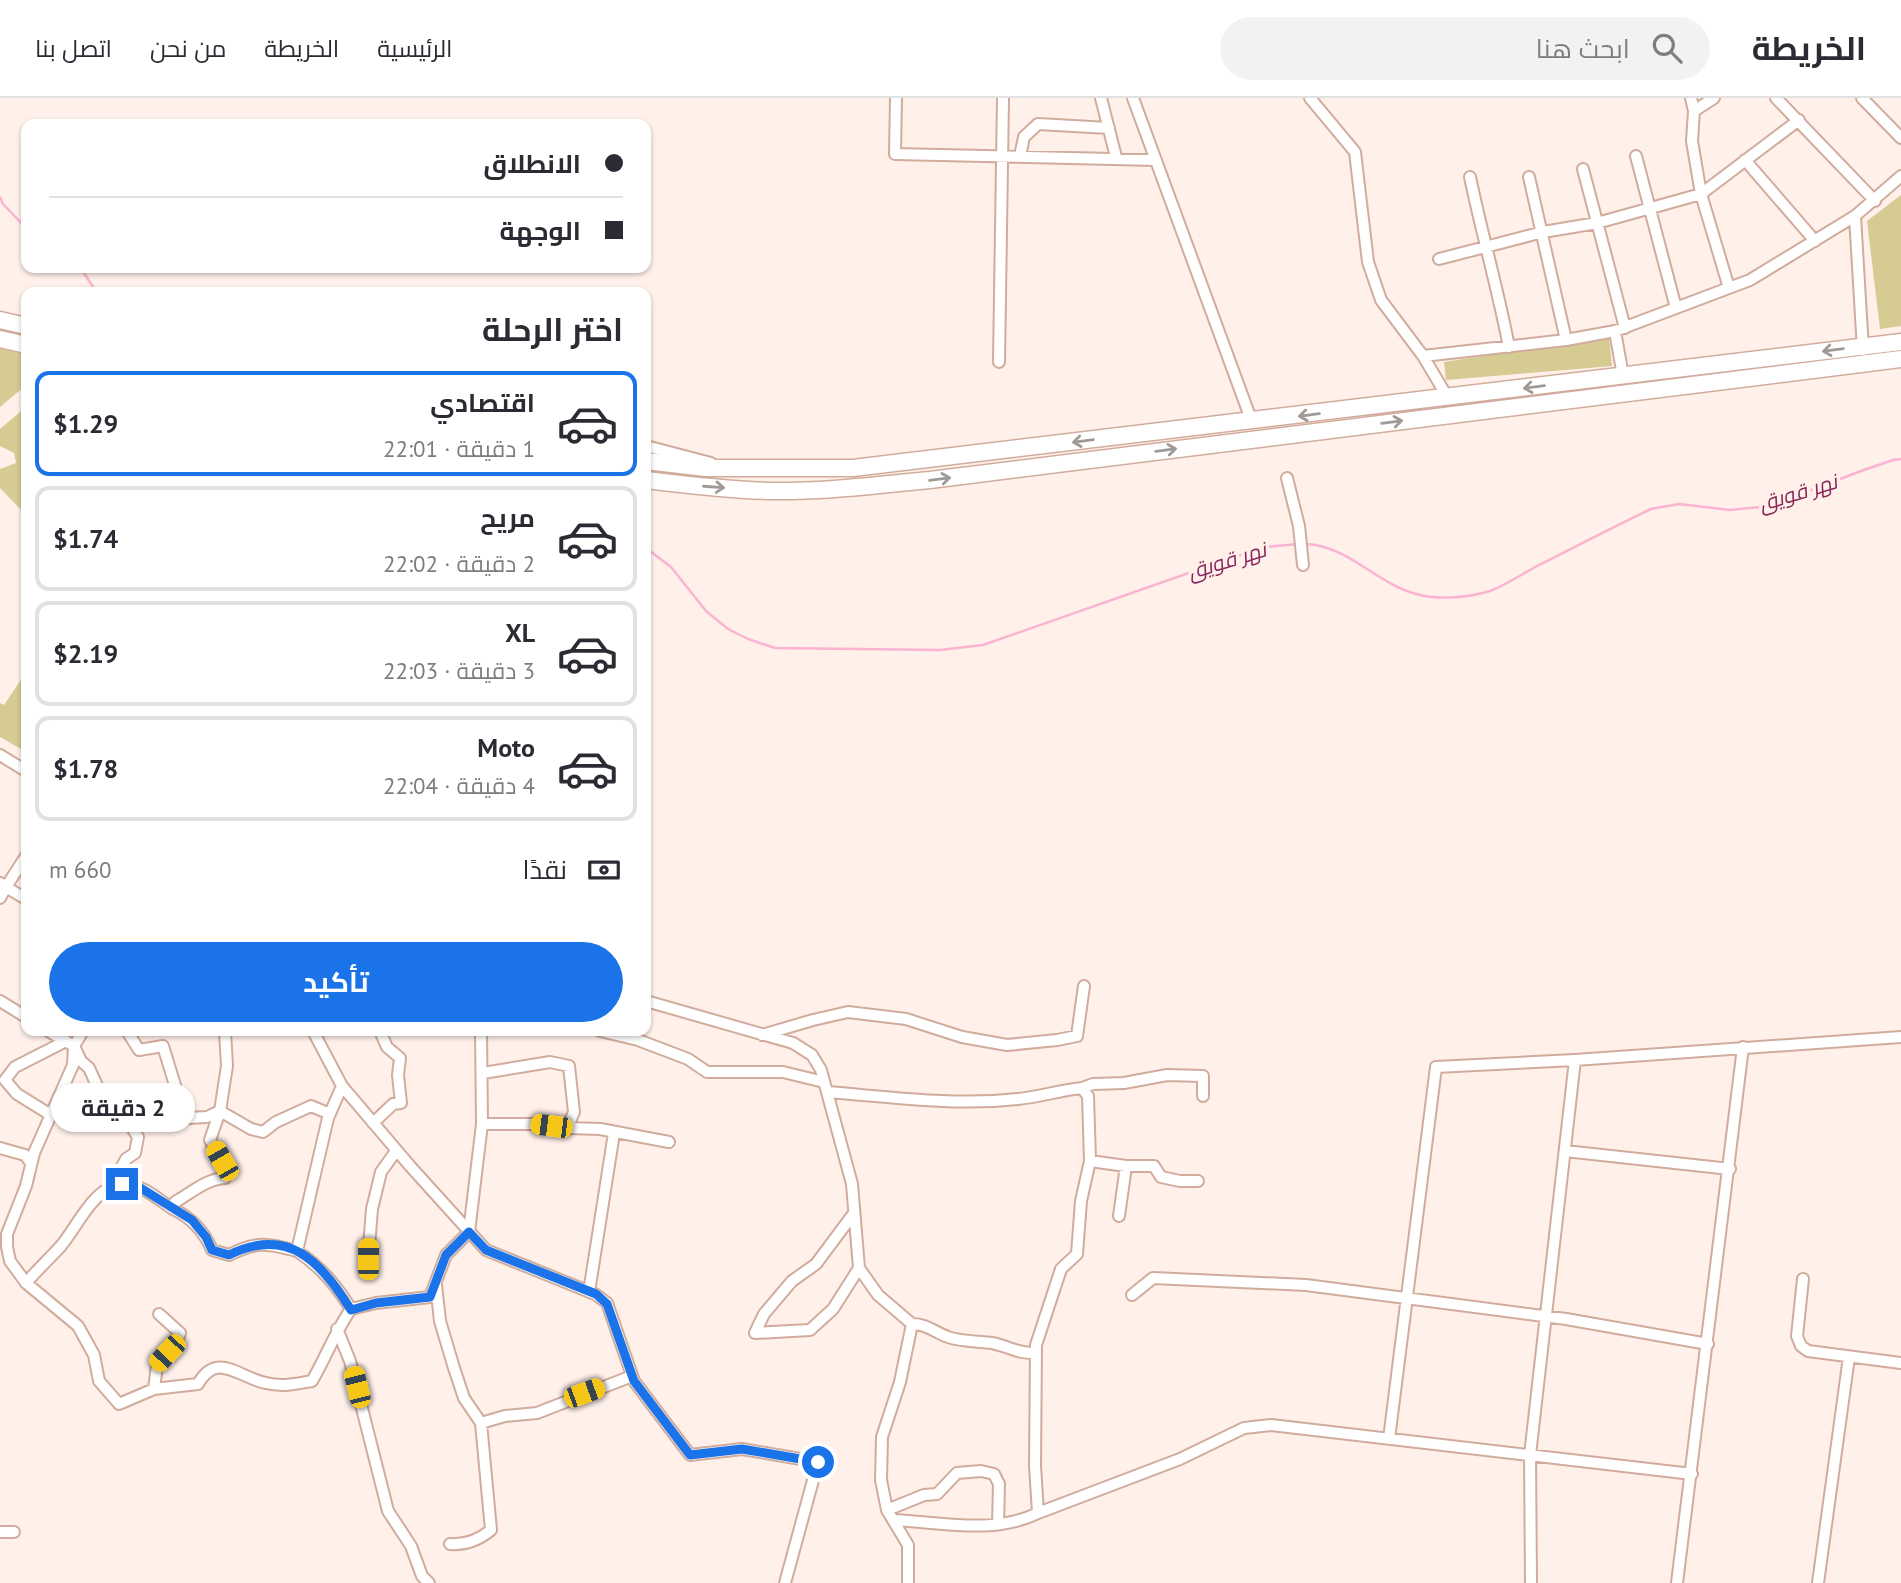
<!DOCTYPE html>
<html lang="ar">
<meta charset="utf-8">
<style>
body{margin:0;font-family:"PT Sans",Cairo,sans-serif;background:#f2f2f3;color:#2b2b33;direction:rtl;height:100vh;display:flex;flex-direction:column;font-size:26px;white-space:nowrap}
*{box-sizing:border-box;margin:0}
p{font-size:23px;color:#7c7c81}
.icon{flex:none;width:38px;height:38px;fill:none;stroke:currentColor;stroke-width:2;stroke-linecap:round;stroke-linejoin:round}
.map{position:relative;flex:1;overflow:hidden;direction:ltr}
.panel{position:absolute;left:21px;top:189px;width:630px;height:749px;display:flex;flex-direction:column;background:#fff;border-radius:14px;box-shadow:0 2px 5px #0004;direction:rtl}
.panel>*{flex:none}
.hud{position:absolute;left:21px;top:21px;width:630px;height:154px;border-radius:14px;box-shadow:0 2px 5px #0004;direction:rtl;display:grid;align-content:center;height:154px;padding:0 28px;background:#fff}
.end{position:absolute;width:32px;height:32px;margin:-16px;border:9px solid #1a73e8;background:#fff;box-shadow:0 0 0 4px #fff}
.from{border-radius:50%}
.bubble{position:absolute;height:49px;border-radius:24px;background:#fff;box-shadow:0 2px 5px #0004;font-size:23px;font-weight:700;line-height:49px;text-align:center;direction:rtl}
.car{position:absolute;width:21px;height:42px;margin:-21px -10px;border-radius:9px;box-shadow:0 0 5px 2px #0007;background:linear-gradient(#f5c518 24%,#345 0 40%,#f5c518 0 76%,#345 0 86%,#f5c518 0)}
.hud b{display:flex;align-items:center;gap:24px;height:66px;font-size:26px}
.hud b+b{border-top:2px solid #e1e1e2}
.hud i{width:18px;height:18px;background:#2b2b33}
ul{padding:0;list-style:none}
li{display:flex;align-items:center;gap:21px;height:105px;margin:0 14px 10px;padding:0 14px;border:4px solid #e1e1e2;border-radius:14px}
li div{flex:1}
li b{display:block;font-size:26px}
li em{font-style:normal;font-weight:700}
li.active{border-color:#1a73e8}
li>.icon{width:63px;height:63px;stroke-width:1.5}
h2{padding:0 28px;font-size:32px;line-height:84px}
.pay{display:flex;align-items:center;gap:18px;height:77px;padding:0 28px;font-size:26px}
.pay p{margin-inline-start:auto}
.button{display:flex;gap:14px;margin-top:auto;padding:14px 28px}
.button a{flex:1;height:80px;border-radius:42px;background:#1a73e8;color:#fff;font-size:28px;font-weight:700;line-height:80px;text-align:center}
header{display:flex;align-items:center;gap:42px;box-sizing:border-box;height:98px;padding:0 35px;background:#fff;border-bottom:2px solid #e1e1e2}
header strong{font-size:33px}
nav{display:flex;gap:38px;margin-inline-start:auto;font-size:24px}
.search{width:490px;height:63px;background:#f2f2f3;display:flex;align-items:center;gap:18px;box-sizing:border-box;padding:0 24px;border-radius:38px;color:#7c7c81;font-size:26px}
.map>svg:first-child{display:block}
</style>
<header>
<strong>الخريطة</strong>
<div class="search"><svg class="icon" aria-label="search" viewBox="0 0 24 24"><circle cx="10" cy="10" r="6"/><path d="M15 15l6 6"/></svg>ابحث هنا</div>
<nav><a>الرئيسية</a><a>الخريطة</a><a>من نحن</a><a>اتصل بنا</a></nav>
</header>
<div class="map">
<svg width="1901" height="1485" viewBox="0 0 1901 1485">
<rect width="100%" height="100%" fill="#fff0e9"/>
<path fill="#d7cb94" d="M1901,97V228L1880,231L1867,123Z
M1609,238L1612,268L1446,282L1444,264Z
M0,250L26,257V287L0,309Z
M26,309V417L0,390V371L16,365L14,355L0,348V331Z
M26,574V654L0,639V605L4,607Z"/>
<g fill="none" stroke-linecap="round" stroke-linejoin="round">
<path stroke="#fbb3d2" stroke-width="2.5" d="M0,99L3,106L26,130
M81,170L96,194
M1306,446C1348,448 1376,485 1416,496C1438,502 1468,500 1490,493C1506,487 1522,476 1537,468C1575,449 1613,429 1651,411L1679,406L1730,412L1770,408L1861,373L1893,362L1901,361
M646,450L671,469L706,513L728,531L748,541L775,550L940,552L983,547L1263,449L1299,446"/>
<g stroke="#d1ac9d" stroke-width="14">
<path id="minor" d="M896,0L895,56L1156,62
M1101,0L1116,59
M1133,0L1252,324
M1310,0L1355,54L1368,164L1381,202L1423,258L1566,242L1615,233
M1691,0L1694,13L1692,43L1701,96L1729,190
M1776,0L1875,103
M1862,0L1901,40
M1694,13L1714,0
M1020,58L1024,39L1038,26L1109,30
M1636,58L1676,210
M1745,62L1815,143
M1583,71L1625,230
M1470,79C1482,136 1498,192 1509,249
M1529,79L1566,242
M1855,118L1863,252
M1439,161L1543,134L1597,125L1701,96L1799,22
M1423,258L1448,300
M999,264L1003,0
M1623,278L1615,233L1750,182L1855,118L1901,78
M646,348L711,365
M1287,380L1299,428L1303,467
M0,657L26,673
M26,758L6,789L26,801
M0,785L6,789L0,800
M0,903L26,919
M646,903L793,945L812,957L821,972L852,1086L859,1170L878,1197L912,1226L900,1284L882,1339L881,1382L887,1412L908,1447V1485
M48,933L74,948L81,963L89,970L104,1003L117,1007L138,1039L135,1055L126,1061L109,1092
M83,933L74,948L73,967L34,1055L26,1088L7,1136V1149L10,1163L26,1185L78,1228L94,1257L99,1283L119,1306L154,1291L198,1286C217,1252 239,1280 266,1285C282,1289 296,1286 312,1283C326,1259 335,1234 351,1211L376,1205L430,1199L446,1157L469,1134L482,1026L481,933
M127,933L139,952L163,948L183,1013L188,1020L207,1019L220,1013
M225,933L227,968L220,1013L251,1031L263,1034L276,1024L311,1008L330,1016
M313,933L342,988L410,1068L486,1152L595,1196L607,1205L634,1283L690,1357L742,1351L818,1364L785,1485
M600,933L638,942L688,961L707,974H783L824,984
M762,937L813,922L848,914L906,921L962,939L1007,947L1057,942L1077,938L1084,888
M342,988L328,1020L297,1153C321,1169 336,1187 351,1211
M1082,990L1093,986L1124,985L1167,977L1203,978V998
M827,994C891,999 954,1008 1018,1001C1039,999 1061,992 1082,990L1088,998L1090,1063L1081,1103L1077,1156L1061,1171L1036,1247L1035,1368L1038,1415C993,1437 942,1424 893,1422
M220,1013L210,1042L222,1063L225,1080C206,1081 191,1095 175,1104L173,1111C192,1120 204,1133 212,1152L229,1157C257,1143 267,1145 297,1153
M51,1017L17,996L5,982L15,969L66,943
M373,1025L393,1006L401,1005L398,977L400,960L387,949L380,933
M482,1026H535L567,1030L574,1014L569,968L550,964L483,975
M567,1030L600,1031L669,1044
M0,1050L25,1057L31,1065
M1565,1053L1730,1071
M1090,1063L1126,1068H1154L1161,1079L1180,1083H1198
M854,1115L816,1166L792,1183L764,1216L755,1235L810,1232L833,1211L859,1170
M1119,1118L1126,1068
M368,1161L372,1111L381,1074L396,1053
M1803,1181L1797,1238L1801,1248L1808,1253L1901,1265
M26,1185C37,1172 49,1161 60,1149C77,1130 94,1086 125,1086C143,1087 159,1102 173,1111
M436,1187L440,1223L454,1270L464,1300L481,1325L491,1432C479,1442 465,1447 450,1446
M589,1194L614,1035
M1132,1197L1153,1180L1306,1187L1566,1221L1708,1246
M912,1226C927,1226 934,1234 948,1239C962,1244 978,1243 992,1245C1008,1248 1018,1256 1035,1255
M337,1231L350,1263L388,1413L411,1448L422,1478L429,1485
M154,1291L157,1267L177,1243L180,1235L159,1216
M481,1325L505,1318L537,1315L632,1278
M1389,1341L1436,969L1575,962L1901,939
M887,1412L924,1397L937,1396L957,1375L981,1373L994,1376L999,1386L998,1426
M1038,1415L1180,1361L1244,1330L1271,1327L1692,1376
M0,1434H14
M1531,1485L1530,1357L1575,962
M1677,1485L1743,949
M1818,1485L1849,1259"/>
</g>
<g stroke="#d1ac9d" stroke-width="19">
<path id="secondary" d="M0,222L26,228
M0,241L26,247
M646,363L706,370H853L1901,244
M646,382C687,387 728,392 769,393C823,394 877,387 930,382L1901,261"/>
</g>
<use href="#minor" stroke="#fff" stroke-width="10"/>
<use href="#secondary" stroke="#fff" stroke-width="16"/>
</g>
<defs><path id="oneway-shaft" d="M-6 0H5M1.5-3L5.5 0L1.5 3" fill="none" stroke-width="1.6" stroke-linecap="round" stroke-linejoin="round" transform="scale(1.75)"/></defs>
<g stroke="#a09a97">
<use href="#oneway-shaft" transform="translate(1833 252) rotate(173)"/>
<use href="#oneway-shaft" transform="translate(1534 289) rotate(173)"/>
<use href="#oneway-shaft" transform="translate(1309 317) rotate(173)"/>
<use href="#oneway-shaft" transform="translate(1392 324) rotate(-7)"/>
<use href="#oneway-shaft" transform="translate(1083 343) rotate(173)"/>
<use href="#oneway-shaft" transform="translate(1166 352) rotate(-7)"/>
<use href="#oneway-shaft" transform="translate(940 381) rotate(-7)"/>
<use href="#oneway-shaft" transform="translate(714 389) rotate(4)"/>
</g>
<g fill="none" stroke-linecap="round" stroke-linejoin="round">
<path stroke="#1a73e8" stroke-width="9" d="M122,1086L139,1089L192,1122L206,1139L212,1152L229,1157C288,1128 321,1163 351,1212L376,1205L430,1199L446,1157L469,1134L486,1152L596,1196L607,1206L634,1283L690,1357L742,1351L818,1364"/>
</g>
<g text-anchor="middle" stroke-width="7" stroke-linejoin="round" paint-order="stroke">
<g font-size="21" font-style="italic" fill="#88255b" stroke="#fff0e9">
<text transform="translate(1798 395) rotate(-17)" y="7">نهر قويق</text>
<text transform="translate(1227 463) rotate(-17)" y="7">نهر قويق</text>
</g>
</g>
</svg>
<i class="end from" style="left:818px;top:1364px"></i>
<i class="end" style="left:122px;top:1086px"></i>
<div class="bubble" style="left:51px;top:985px;width:144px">2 دقيقة</div>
<i class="car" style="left:551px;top:1028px;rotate:277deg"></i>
<i class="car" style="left:222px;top:1063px;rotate:330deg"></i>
<i class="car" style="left:368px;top:1161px;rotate:0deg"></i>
<i class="car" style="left:167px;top:1255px;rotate:223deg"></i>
<i class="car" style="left:357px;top:1289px;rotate:346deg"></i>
<i class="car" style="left:584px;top:1295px;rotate:70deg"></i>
<div class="hud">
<b><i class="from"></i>الانطلاق</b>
<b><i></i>الوجهة</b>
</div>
<section class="panel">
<h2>اختر الرحلة</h2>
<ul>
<li class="active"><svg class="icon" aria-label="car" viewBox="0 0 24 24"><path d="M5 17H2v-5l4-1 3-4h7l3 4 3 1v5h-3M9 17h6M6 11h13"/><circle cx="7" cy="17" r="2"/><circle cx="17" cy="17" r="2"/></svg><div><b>اقتصادي</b><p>1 دقيقة · 22:01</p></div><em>$1.29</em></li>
<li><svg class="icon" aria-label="car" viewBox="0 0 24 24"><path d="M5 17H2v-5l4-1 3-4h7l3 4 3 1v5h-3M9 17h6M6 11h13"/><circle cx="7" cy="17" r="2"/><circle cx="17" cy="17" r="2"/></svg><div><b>مريح</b><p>2 دقيقة · 22:02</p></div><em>$1.74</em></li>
<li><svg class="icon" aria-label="car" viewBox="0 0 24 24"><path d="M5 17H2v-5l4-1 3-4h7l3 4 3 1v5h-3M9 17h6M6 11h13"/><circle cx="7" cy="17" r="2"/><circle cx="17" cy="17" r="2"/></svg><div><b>XL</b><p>3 دقيقة · 22:03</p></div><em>$2.19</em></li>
<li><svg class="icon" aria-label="car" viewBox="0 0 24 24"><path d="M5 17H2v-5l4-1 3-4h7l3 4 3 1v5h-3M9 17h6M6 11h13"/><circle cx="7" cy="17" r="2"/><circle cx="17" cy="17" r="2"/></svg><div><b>Moto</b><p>4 دقيقة · 22:04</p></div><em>$1.78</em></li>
</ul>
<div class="pay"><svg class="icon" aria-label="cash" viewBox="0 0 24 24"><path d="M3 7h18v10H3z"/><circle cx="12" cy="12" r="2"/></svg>نقدًا<p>660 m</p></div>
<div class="button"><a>تأكيد</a></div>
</section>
</div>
